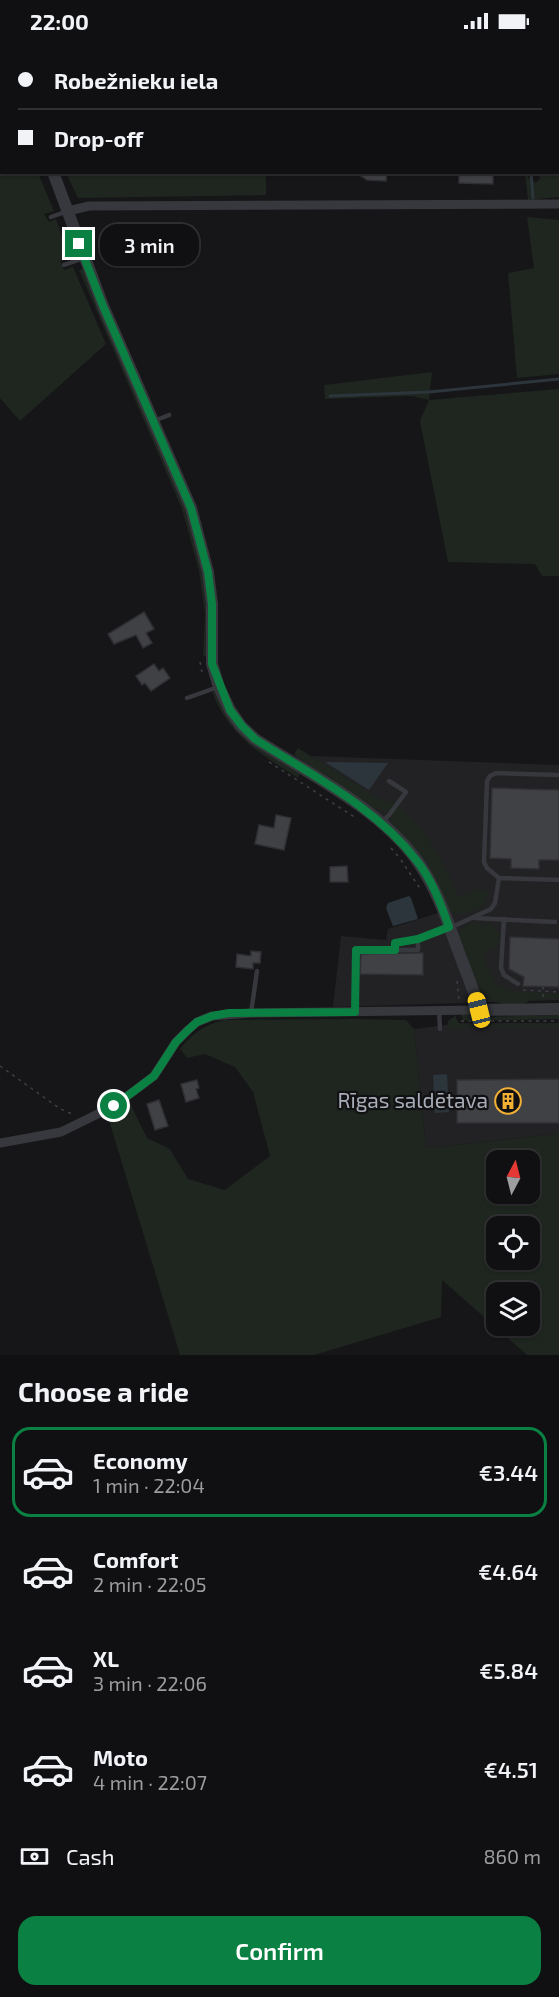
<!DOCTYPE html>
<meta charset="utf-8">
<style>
body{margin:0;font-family:"Exo 2",sans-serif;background:#1e1e20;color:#f1f3f6;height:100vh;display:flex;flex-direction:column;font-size:22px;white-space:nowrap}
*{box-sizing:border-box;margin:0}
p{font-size:20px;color:#9c9d9f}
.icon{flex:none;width:33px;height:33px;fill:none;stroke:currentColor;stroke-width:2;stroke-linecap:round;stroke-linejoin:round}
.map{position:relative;height:1313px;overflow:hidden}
.side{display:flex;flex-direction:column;background:#101012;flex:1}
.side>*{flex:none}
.banner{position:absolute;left:0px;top:0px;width:560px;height:132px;box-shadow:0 2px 4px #0004,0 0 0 2px #303032;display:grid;align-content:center;height:132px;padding:0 18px;background:#101012}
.needle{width:39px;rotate:7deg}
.buttons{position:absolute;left:486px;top:1108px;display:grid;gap:12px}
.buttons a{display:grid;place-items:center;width:54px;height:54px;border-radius:12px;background:#101012;box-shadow:0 2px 4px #0004,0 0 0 2px #303032;font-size:30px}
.end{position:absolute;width:27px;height:27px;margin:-14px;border:8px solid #0b8043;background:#fff;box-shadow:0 0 0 3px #fff}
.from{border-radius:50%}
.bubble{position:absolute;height:42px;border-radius:18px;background:#101012;box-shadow:0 2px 4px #0004,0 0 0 2px #303032;font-size:20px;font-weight:600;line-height:42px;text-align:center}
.car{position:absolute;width:18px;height:36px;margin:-18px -9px;border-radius:8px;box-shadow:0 0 4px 2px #0007;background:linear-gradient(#f5c518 24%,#345 0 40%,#f5c518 0 76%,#345 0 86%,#f5c518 0)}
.banner b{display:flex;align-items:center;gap:21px;height:57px;font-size:22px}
.banner b+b{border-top:2px solid #303032}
.banner i{width:15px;height:15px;background:#f1f3f6}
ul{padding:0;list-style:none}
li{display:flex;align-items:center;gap:18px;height:90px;margin:0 12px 9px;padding:0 6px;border:3px solid transparent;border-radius:18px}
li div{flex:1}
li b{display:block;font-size:22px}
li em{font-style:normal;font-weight:600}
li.active{border-color:#0b8043}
li>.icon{width:54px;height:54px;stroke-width:1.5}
h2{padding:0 18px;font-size:27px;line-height:72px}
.pay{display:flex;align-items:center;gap:15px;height:66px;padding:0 18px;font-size:22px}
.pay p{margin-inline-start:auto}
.primary-button{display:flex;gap:12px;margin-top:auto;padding:12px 18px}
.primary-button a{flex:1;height:69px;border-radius:18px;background:#0b8043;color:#fff;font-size:24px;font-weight:600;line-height:69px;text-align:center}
.status{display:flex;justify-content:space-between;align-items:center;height:42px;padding:0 30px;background:#101012;direction:ltr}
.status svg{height:16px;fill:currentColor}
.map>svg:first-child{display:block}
</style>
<div class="status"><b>22:00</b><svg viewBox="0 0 49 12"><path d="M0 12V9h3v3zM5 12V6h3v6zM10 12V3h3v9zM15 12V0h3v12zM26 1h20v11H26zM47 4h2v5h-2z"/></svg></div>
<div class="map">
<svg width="559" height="1313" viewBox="0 0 559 1313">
<rect width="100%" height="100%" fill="#161618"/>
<path fill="#222225" d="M312,714L559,723V958L333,965L341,894L386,898L388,887L447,868L419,814L391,782L301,720Z
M462,981H559V1092L426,1106L414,987Z"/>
<path fill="#1e261f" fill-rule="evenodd" d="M9,0H559V155L528,158L525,131H530L528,135L536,141L540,137L539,131L558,130V2Z
M0,49L2,130L38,131L54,169L44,172L49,180L56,177L70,215L60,219L64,228L73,225L106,302L20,379L0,356Z
M66,131H266V153L78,156Z
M527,175L559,178V332L517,336L508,231L534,226Z
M83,227L187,469L202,525L208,577V614H203L205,572L199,529L182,467L79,228Z
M432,330L429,358L559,347V534H542L535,522L448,520L420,379L429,358L412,354L325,357L324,343Z
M216,649L270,713L300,732L298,736C259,711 230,695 212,650Z
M298,706L385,760L393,759C425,784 443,818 459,855L477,847L488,848C487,853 487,859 484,862C476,871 457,876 448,868L427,820L393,782V774L385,768L375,767L296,715L294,712Z
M470,881L491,882L500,892L497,905L482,913L496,941L514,951L516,949L559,952V956L531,957L523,963C513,963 503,963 494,959C476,950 465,914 458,896L461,888Z
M461,972L483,975L559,973V977L471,979L463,978Z
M456,973V977L460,982L559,981V985L447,986L448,979Z
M353,977L406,978L414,987L426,1106L559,1092V1313H527L442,1238L441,1275L314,1313H180L108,1075L130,1061L147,1096L170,1107L188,1137L225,1148L270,1114L253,1050L235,1025L205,1012L187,1016L180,1007C193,991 204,983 224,978ZM496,1119H530V1152H496ZM496,1185H530V1218H496ZM496,1251H530V1284H496Z"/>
<path fill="#2c353c" d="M325,720L388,721L369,748Z
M409,854L411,856L418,877L393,884L386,866L388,861Z
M447,1032L449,1070L435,1071L433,1033Z"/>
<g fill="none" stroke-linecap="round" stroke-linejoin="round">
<path stroke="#2c353c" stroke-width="3" d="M519,0L520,2
M558,45H559
M531,130L533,156
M330,354L429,350L559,337"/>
</g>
<path fill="#404145" stroke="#303034" stroke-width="1.5" d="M355,130H387L386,139L367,138Z
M459,130H493V142L459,141Z
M144,570L154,587L146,591L152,601L143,606L136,593L114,602L108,592Z
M154,622L159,629L163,626L170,636L151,649L145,641L142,643L136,634Z
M492,746L559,748V818H539V827L511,826V817L490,816Z
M276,773L291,776L284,808L255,802L259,783L274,786Z
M347,824L348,840H330V825Z
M510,895L559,897V945L523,944L524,935L509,927Z
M251,909L261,910L260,921H253V927L236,925L237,912L251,914Z
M421,911H423V933L360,932L361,912Z
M559,1037V1081H457V1038Z
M197,1038L199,1046L196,1047L199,1056L186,1060L181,1042Z
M159,1058L168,1084L155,1088L147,1062Z"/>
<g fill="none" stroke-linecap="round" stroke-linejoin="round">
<path stroke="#3d3f44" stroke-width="1.5" stroke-dasharray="3 4.5" stroke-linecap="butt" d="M0,45L2,48
M200,620L202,630
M269,720L356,776
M391,806L398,814
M401,818L421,848
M457,939L459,958
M523,948L559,950
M543,955V945
M461,979H559
M0,1024L59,1066L74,1073"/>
<path stroke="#37383d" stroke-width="4.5" d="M51,175L65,170
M64,223L84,216
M154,379L169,373
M187,656L218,645
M559,733L496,731L490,734L487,739L484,820L487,826L499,836L559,838
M383,779L389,773L406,750L389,739
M474,876L555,880
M504,877L501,926L504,933L518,942
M395,908V901L439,891L491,867L495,861L499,836
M439,968L440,987
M355,970L356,908H418V897
M251,971L257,929"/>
<path stroke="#37383d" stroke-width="9" d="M68,169L89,164L559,162
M0,1101L61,1090L114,1064L154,1034L176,1000L188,988L197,980L212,974L251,971L479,968"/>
<path stroke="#37383d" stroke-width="12" d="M0,16L2,19
M53,130L103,264L191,466L208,530L212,562V622L219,645L230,668L241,684L255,697C309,732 381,767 418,820C437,847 447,878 458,908C465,928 474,947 479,968L559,967"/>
</g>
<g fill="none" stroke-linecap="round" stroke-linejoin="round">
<path stroke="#0b8043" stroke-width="8" d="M79,202L103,264L191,466L208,530L212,562V622L230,668L242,684L255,697C311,733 376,765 417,819C432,838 441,862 449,885L418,897L395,901V908H356L355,970L229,971L212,974L197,980L188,988L176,1000L154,1034L114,1064"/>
</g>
<defs>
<g id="building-ring" transform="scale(1.35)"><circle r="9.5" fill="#111113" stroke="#f2b134" stroke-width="1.5"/><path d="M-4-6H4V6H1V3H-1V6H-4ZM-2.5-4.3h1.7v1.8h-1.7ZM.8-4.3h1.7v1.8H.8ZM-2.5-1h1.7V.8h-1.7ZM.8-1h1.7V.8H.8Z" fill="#f2b134"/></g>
</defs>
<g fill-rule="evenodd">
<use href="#building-ring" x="508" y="1059"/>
</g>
<g text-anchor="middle" stroke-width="4.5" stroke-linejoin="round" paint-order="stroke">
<g font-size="21" fill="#a8adb8" stroke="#111113" text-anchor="end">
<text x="488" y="1066">Rīgas saldētava</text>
</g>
</g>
</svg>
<div class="buttons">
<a><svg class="needle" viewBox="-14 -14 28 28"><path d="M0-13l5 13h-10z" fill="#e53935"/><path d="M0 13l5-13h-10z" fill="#9c9d9f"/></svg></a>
<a><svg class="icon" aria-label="locate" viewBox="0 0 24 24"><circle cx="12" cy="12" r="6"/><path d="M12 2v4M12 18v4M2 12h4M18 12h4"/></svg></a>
<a><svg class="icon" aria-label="layers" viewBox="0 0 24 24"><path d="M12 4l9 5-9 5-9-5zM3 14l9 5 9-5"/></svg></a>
</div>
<i class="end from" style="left:114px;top:1064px"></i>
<i class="end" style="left:79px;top:202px"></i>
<div class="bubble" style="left:100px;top:182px;width:99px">3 min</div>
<i class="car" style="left:479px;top:968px;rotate:346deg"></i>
<div class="banner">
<b><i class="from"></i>Robežnieku iela</b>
<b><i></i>Drop-off</b>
</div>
</div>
<section class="side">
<h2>Choose a ride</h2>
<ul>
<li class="active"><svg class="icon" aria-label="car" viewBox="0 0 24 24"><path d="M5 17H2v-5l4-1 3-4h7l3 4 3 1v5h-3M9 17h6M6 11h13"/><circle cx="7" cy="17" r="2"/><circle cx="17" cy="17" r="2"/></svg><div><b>Economy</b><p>1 min · 22:04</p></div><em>€3.44</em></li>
<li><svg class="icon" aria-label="car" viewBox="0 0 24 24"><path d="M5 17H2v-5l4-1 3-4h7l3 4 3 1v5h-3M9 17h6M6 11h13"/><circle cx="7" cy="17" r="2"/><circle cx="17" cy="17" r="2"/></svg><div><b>Comfort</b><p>2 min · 22:05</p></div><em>€4.64</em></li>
<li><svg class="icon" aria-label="car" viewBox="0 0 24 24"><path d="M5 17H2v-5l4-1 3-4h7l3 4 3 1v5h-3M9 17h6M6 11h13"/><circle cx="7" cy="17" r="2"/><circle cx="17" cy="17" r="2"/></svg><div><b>XL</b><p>3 min · 22:06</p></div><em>€5.84</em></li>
<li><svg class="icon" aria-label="car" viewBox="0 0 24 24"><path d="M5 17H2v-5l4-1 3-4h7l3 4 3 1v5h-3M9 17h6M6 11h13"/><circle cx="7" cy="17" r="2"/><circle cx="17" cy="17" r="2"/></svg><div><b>Moto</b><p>4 min · 22:07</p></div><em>€4.51</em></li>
</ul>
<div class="pay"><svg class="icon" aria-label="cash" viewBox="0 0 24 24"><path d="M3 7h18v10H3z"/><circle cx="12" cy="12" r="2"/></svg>Cash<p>860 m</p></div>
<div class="primary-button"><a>Confirm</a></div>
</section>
